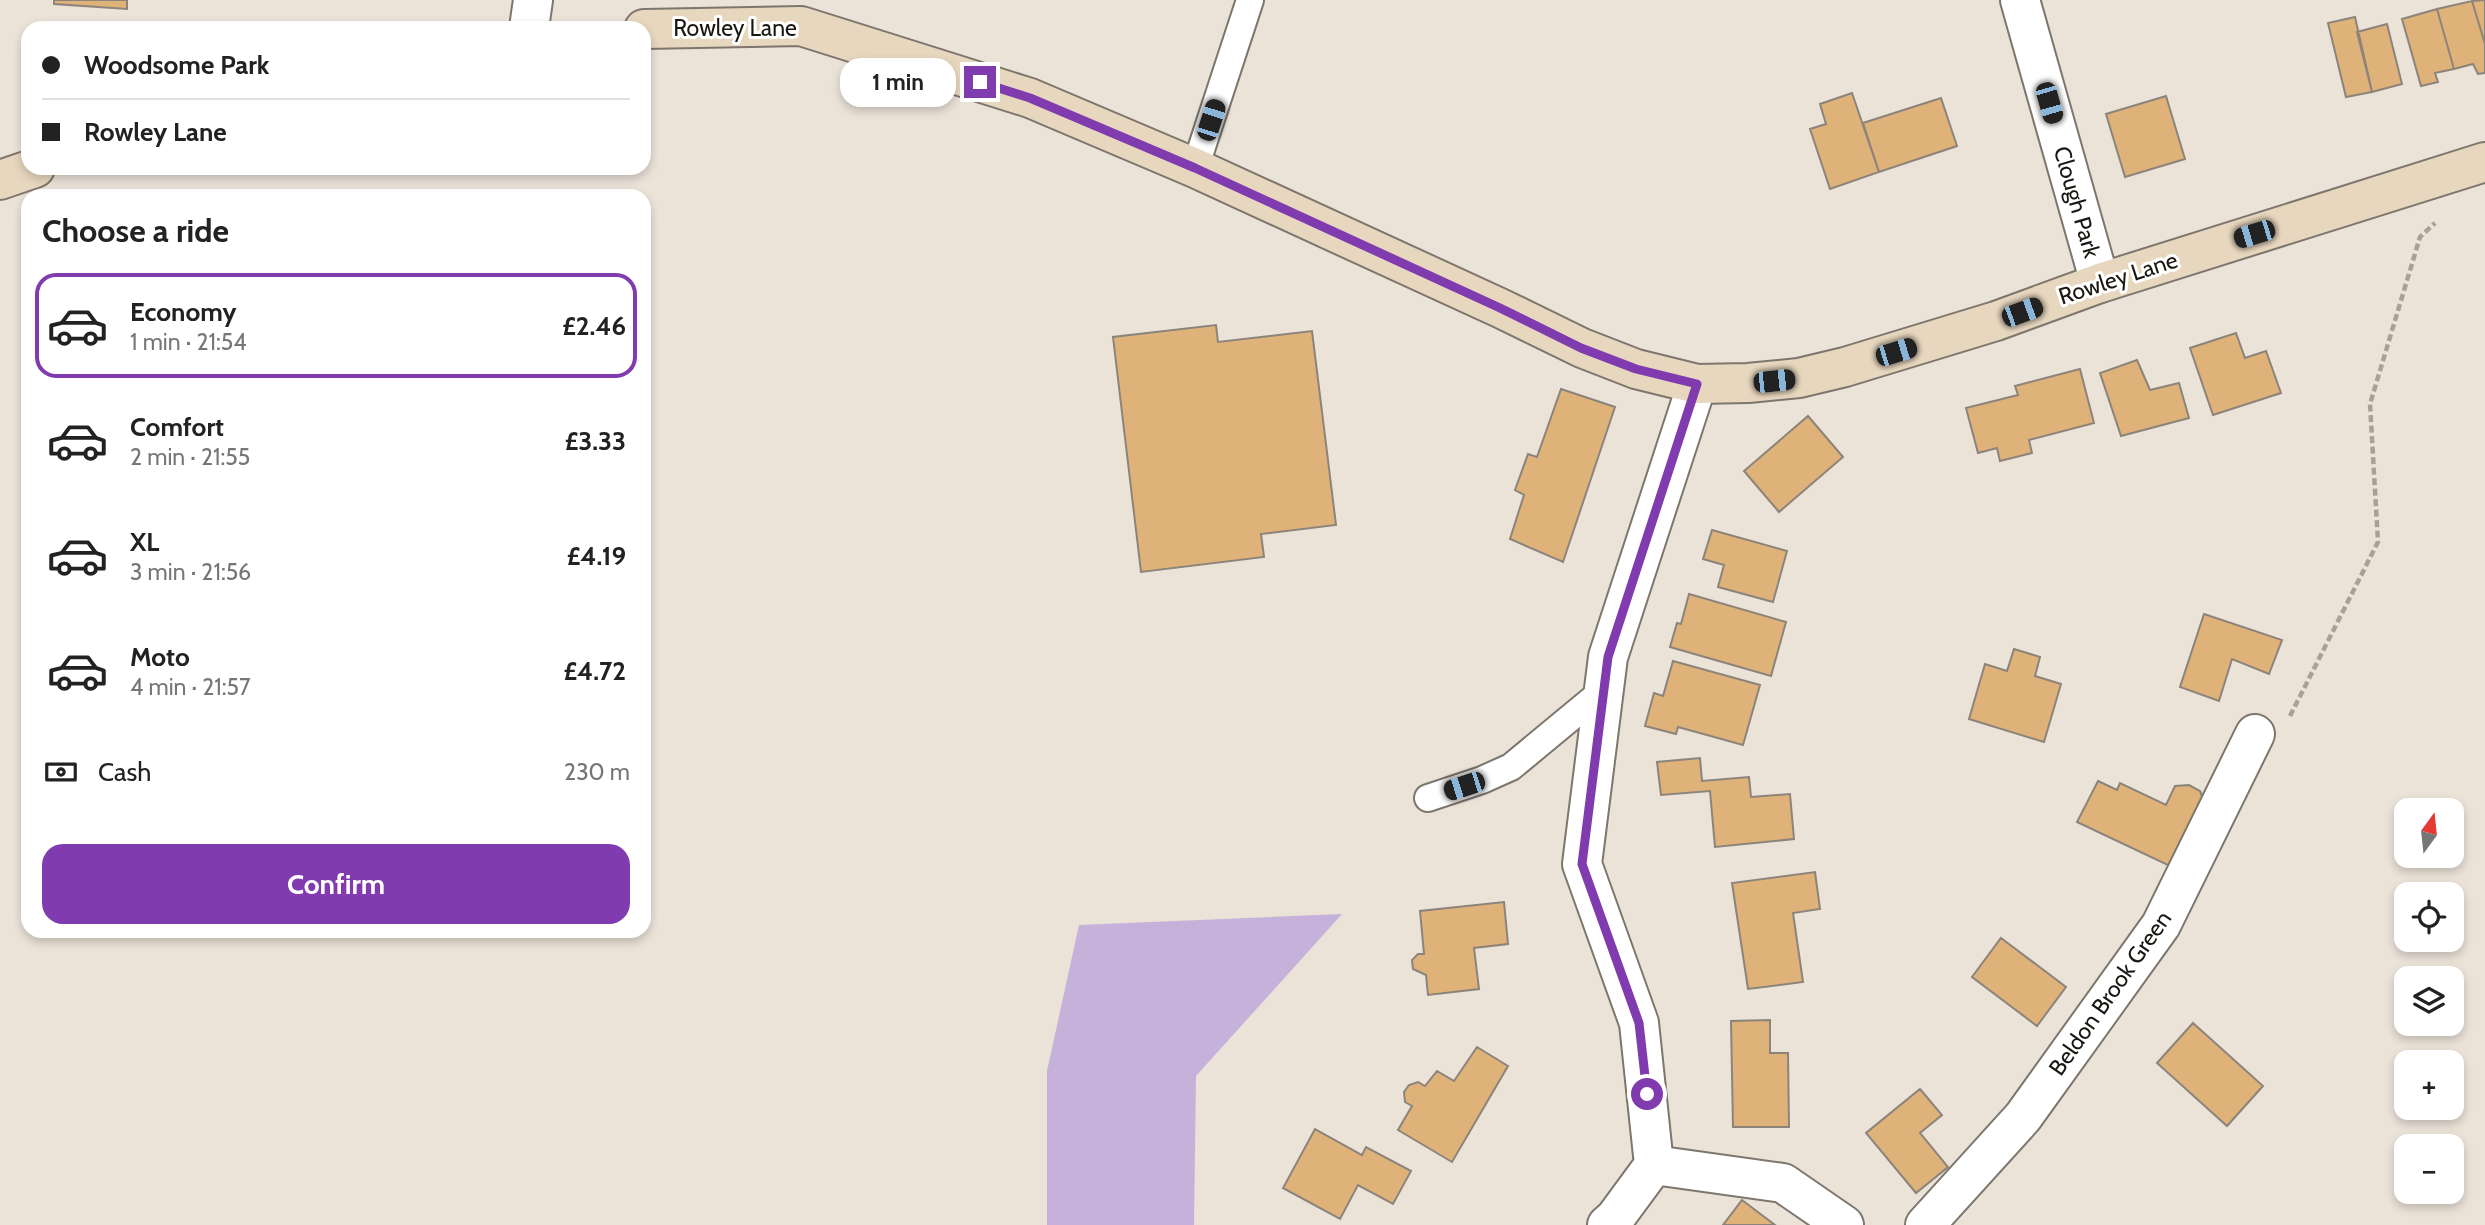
<!DOCTYPE html>
<meta charset="utf-8">
<style>
body{margin:0;font-family:Cabin,sans-serif;background:#f6f6f6;color:#222;height:100vh;display:flex;flex-direction:column;font-size:26px;white-space:nowrap}
*{box-sizing:border-box;margin:0}
p{font-size:23px;color:#767676}
.icon{flex:none;width:38px;height:38px;fill:none;stroke:currentColor;stroke-width:2;stroke-linecap:round;stroke-linejoin:round}
.map{position:relative;flex:1;overflow:hidden}
.details{position:absolute;left:21px;top:189px;width:630px;height:749px;display:flex;flex-direction:column;background:#fff;border-radius:21px;box-shadow:0 4px 10px #0003}
.details>*{flex:none}
.top-card{position:absolute;left:21px;top:21px;width:630px;height:154px;border-radius:21px;box-shadow:0 4px 10px #0003;display:grid;align-content:center;height:154px;padding:0 21px;background:#fff}
.needle{width:46px;rotate:15deg}
.controls{position:absolute;left:2394px;top:798px;display:grid;gap:14px}
.controls a{display:grid;place-items:center;width:70px;height:70px;border-radius:14px;background:#fff;box-shadow:0 4px 10px #0003;font-size:35px}
.end{position:absolute;width:32px;height:32px;margin:-16px;border:9px solid #803baf;background:#fff;box-shadow:0 0 0 4px #fff}
.from{border-radius:50%}
.bubble{position:absolute;height:49px;border-radius:21px;background:#fff;box-shadow:0 4px 10px #0003;font-size:23px;font-weight:800;line-height:49px;text-align:center}
.car{position:absolute;width:21px;height:42px;margin:-21px -10px;border-radius:9px;box-shadow:0 0 5px 2px #0007;background:linear-gradient(#222 24%,#8ab4d8 0 40%,#222 0 76%,#8ab4d8 0 86%,#222 0)}
.top-card b{display:flex;align-items:center;gap:24px;height:66px;font-size:26px}
.top-card b+b{border-top:2px solid #e0e0e0}
.top-card i{width:18px;height:18px;background:#222}
ul{padding:0;list-style:none}
li{display:flex;align-items:center;gap:21px;height:105px;margin:0 14px 10px;padding:0 7px;border:4px solid transparent;border-radius:21px}
li div{flex:1}
li b{display:block;font-size:26px}
li em{font-style:normal;font-weight:800}
li.on{border-color:#803baf}
li>.icon{width:63px;height:63px;stroke-width:1.5}
h2{padding:0 21px;font-size:32px;line-height:84px}
.pay{display:flex;align-items:center;gap:18px;height:77px;padding:0 21px;font-size:26px}
.pay p{margin-inline-start:auto}
.button{display:flex;gap:14px;margin-top:auto;padding:14px 21px}
.button a{flex:1;height:80px;border-radius:21px;background:#803baf;color:#fff;font-size:28px;font-weight:800;line-height:80px;text-align:center}
.map>svg:first-child{display:block}
</style>
<div class="map">
<svg width="2485" height="1225" viewBox="0 0 2485 1225">
<rect width="100%" height="100%" fill="#ebe2d8"/>
<path fill="#c6b1da" d="M1342,914L1196,1076L1194,1225H1047V1071L1079,925Z"/>
<path fill="#dfb279" stroke="#8c847b" stroke-width="2" d="M54,0H127V9L54,4Z
M2485,0V44L2472,1Z
M2472,1L2485,44V73L2478,74L2473,64L2454,69L2437,9Z
M2437,9L2454,69L2435,73L2438,82L2421,86L2402,19Z
M2355,17L2372,92L2346,97L2328,23Z
M2387,24L2402,84L2372,92L2357,32Z
M1852,93L1879,172L1830,189L1810,129L1826,124L1820,104Z
M2166,96L2185,159L2125,177L2106,114Z
M1941,98L1957,146L1879,172L1863,123Z
M1216,325L1218,342L1312,331L1336,525L1261,534L1264,557L1141,572L1113,337Z
M2236,333L2245,358L2266,351L2281,393L2213,415L2190,348Z
M2137,360L2150,390L2179,383L2189,418L2121,436L2100,373Z
M2080,369L2094,423L2029,440L2032,453L2000,461L1997,448L1978,453L1966,408L2018,395L2015,386Z
M1561,389L1615,407L1563,562L1510,539L1524,495L1515,490L1528,454L1537,457Z
M1808,416L1843,457L1779,512L1744,471Z
M1712,530L1787,551L1773,602L1718,587L1724,565L1703,559Z
M1689,594L1786,622L1771,676L1670,647L1677,623L1681,624Z
M2204,614L2282,640L2269,674L2232,659L2219,701L2180,687Z
M2014,649L2040,657L2035,676L2061,684L2044,742L1969,719L1985,664L2007,671Z
M1673,661L1760,685L1743,745L1678,727L1676,734L1645,726L1654,693L1663,696Z
M1700,758L1702,781L1749,777L1751,797L1790,794L1794,839L1715,847L1710,791L1661,795L1657,762Z
M2098,781L2117,790L2120,783L2166,805L2175,786L2189,785L2200,791L2204,801L2172,867L2077,822Z
M1815,872L1820,909L1793,913L1803,982L1748,989L1732,883Z
M1504,902L1508,944L1474,948L1479,989L1428,995L1426,975L1413,969L1412,960L1418,954H1424L1420,911Z
M2001,938L2066,987L2037,1026L1972,977Z
M1770,1020V1053H1788L1789,1127H1733L1731,1021Z
M2193,1023L2263,1086L2227,1126L2157,1063Z
M1477,1047L1508,1066L1452,1162L1398,1130L1412,1106L1405,1102L1404,1092L1409,1085L1418,1082L1425,1086L1437,1071L1454,1081Z
M1920,1089L1942,1115L1920,1133L1948,1167L1916,1193L1866,1133Z
M1315,1129L1362,1155L1366,1147L1411,1171L1393,1204L1358,1185L1340,1219L1283,1188Z
M1742,1200L1775,1225H1723Z"/>
<g fill="none" stroke-linecap="round" stroke-linejoin="round">
<g stroke="#7d766c" stroke-width="30">
<path id="lane" d="M1195,168L1250,0
M1428,798L1482,780L1511,767L1604,690"/>
</g>
<g stroke="#7d766c" stroke-width="42">
<path id="street" d="M2020,0L2100,283
M529,28L533,0
M1654,1165L1783,1183L1844,1225
M1607,1225L1615,1218L1654,1165L1639,1023L1582,864L1608,657L1697,384
M1925,1225L2023,1117L2161,925L2255,734"/>
</g>
<g stroke="#7d766c" stroke-width="42">
<path id="secondary" d="M644,29L801,26L1030,98L1195,168L1500,308L1582,348L1636,369L1697,384L1748,383L1799,378L1845,367L1996,321L2100,283L2485,162
M0,180L35,168"/>
</g>
<path stroke="#a8a199" stroke-width="4.5" stroke-dasharray="7 3.5" stroke-linecap="butt" d="M2290,716L2378,542L2370,404L2420,237L2435,223"/>
<use href="#lane" stroke="#fff" stroke-width="26"/>
<use href="#street" stroke="#fff" stroke-width="38"/>
<use href="#secondary" stroke="#e8d7bf" stroke-width="38"/>
</g>
<g fill="none" stroke-linecap="round" stroke-linejoin="round">
<path stroke="#803baf" stroke-width="9" d="M980,82L1030,98L1195,168L1500,308L1581,348L1636,369L1697,384L1608,657L1582,864L1639,1023L1647,1094"/>
</g>
<g text-anchor="middle" stroke-width="6" stroke-linejoin="round" paint-order="stroke">
<g font-size="23" fill="#1a1713" stroke="#fff">
<text x="735" y="36">Rowley Lane</text>
<text transform="translate(2077 202) rotate(74)" y="8">Clough Park</text>
<text transform="translate(2118 278) rotate(-18)" y="8">Rowley Lane</text>
<text transform="translate(2110 993) rotate(-55)" y="8">Beldon Brook Green</text>
</g>
</g>
</svg>
<div class="controls">
<a><svg class="needle" viewBox="-14 -14 28 28"><path d="M0-13l5 13h-10z" fill="#e53935"/><path d="M0 13l5-13h-10z" fill="#767676"/></svg></a>
<a><svg class="icon" aria-label="locate" viewBox="0 0 24 24"><circle cx="12" cy="12" r="6"/><path d="M12 2v4M12 18v4M2 12h4M18 12h4"/></svg></a>
<a><svg class="icon" aria-label="layers" viewBox="0 0 24 24"><path d="M12 4l9 5-9 5-9-5zM3 14l9 5 9-5"/></svg></a>
<a>+</a>
<a>−</a>
</div>
<i class="end from" style="left:1647px;top:1094px"></i>
<i class="end" style="left:980px;top:82px"></i>
<div class="bubble" style="left:840px;top:58px;width:116px">1 min</div>
<i class="car" style="left:2049px;top:103px;rotate:164deg"></i>
<i class="car" style="left:1211px;top:120px;rotate:18deg"></i>
<i class="car" style="left:2254px;top:234px;rotate:253deg"></i>
<i class="car" style="left:2022px;top:312px;rotate:70deg"></i>
<i class="car" style="left:1896px;top:352px;rotate:73deg"></i>
<i class="car" style="left:1774px;top:381px;rotate:84deg"></i>
<i class="car" style="left:1464px;top:786px;rotate:252deg"></i>
<div class="top-card">
<b><i class="from"></i>Woodsome Park</b>
<b><i></i>Rowley Lane</b>
</div>
<section class="details">
<h2>Choose a ride</h2>
<ul>
<li class="on"><svg class="icon" aria-label="car" viewBox="0 0 24 24"><path d="M5 17H2v-5l4-1 3-4h7l3 4 3 1v5h-3M9 17h6M6 11h13"/><circle cx="7" cy="17" r="2"/><circle cx="17" cy="17" r="2"/></svg><div><b>Economy</b><p>1 min · 21:54</p></div><em>£2.46</em></li>
<li><svg class="icon" aria-label="car" viewBox="0 0 24 24"><path d="M5 17H2v-5l4-1 3-4h7l3 4 3 1v5h-3M9 17h6M6 11h13"/><circle cx="7" cy="17" r="2"/><circle cx="17" cy="17" r="2"/></svg><div><b>Comfort</b><p>2 min · 21:55</p></div><em>£3.33</em></li>
<li><svg class="icon" aria-label="car" viewBox="0 0 24 24"><path d="M5 17H2v-5l4-1 3-4h7l3 4 3 1v5h-3M9 17h6M6 11h13"/><circle cx="7" cy="17" r="2"/><circle cx="17" cy="17" r="2"/></svg><div><b>XL</b><p>3 min · 21:56</p></div><em>£4.19</em></li>
<li><svg class="icon" aria-label="car" viewBox="0 0 24 24"><path d="M5 17H2v-5l4-1 3-4h7l3 4 3 1v5h-3M9 17h6M6 11h13"/><circle cx="7" cy="17" r="2"/><circle cx="17" cy="17" r="2"/></svg><div><b>Moto</b><p>4 min · 21:57</p></div><em>£4.72</em></li>
</ul>
<div class="pay"><svg class="icon" aria-label="cash" viewBox="0 0 24 24"><path d="M3 7h18v10H3z"/><circle cx="12" cy="12" r="2"/></svg>Cash<p>230 m</p></div>
<div class="button"><a>Confirm</a></div>
</section>
</div>
